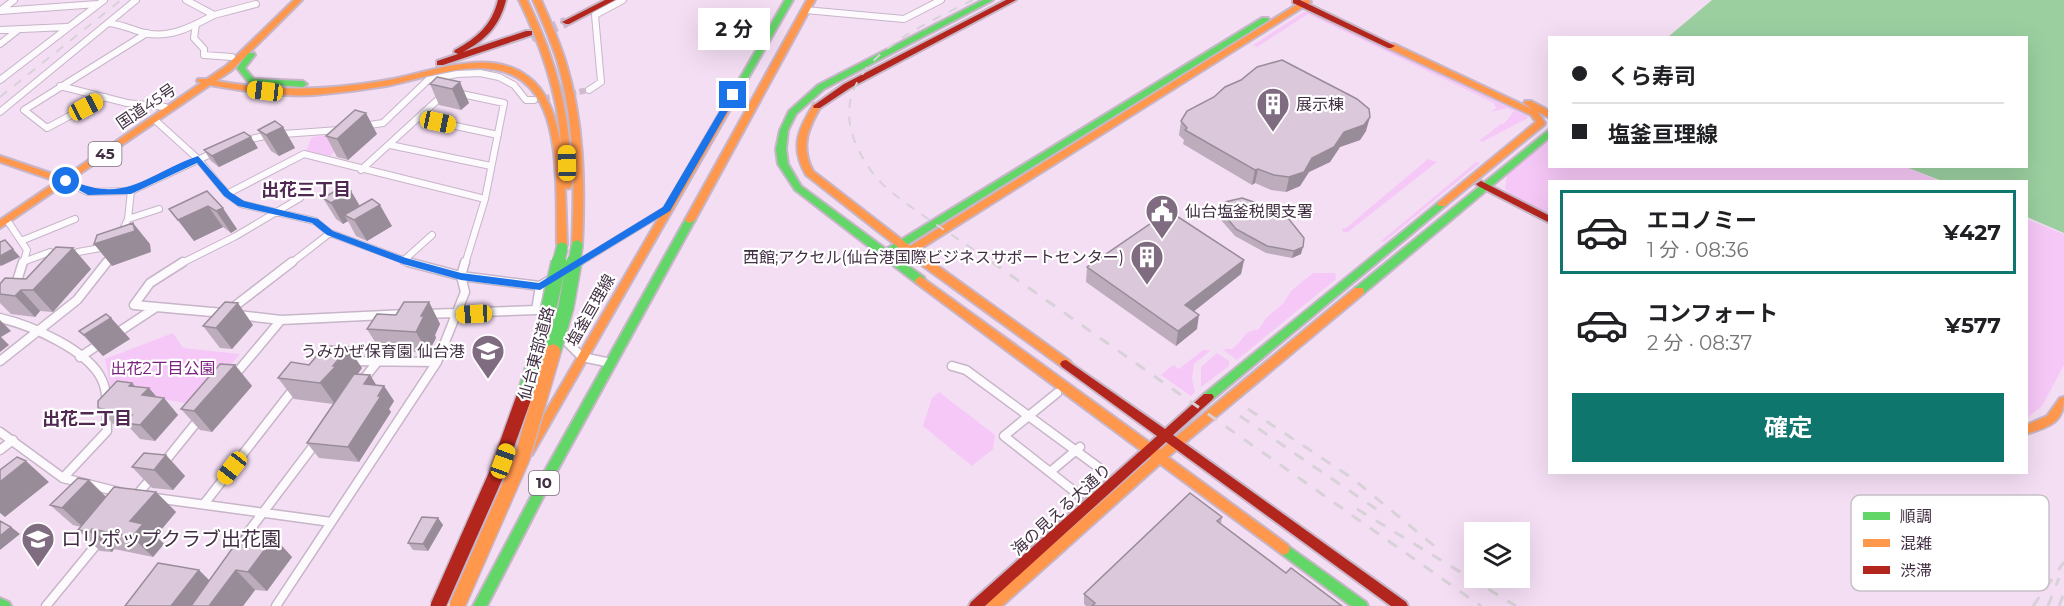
<!DOCTYPE html>
<html lang="ja">
<meta charset="utf-8">
<style>
body{margin:0;font-family:Montserrat,"Noto Sans JP",sans-serif;background:#f2f2f2;color:#202124;height:100vh;display:flex;flex-direction:column;font-size:22px;white-space:nowrap}
*{box-sizing:border-box;margin:0}
p{font-size:20px;color:#757577}
.icon{flex:none;width:33px;height:33px;fill:none;stroke:currentColor;stroke-width:2;stroke-linecap:round;stroke-linejoin:round}
.map{position:relative;flex:1;overflow:hidden}
.drawer{position:absolute;left:1548px;top:180px;width:480px;height:294px;display:flex;flex-direction:column;background:#fff;border-radius:0px;box-shadow:0 6px 24px #0002}
.drawer>*{flex:none}
.top-card{position:absolute;left:1548px;top:36px;width:480px;height:132px;border-radius:0px;box-shadow:0 6px 24px #0002;display:grid;align-content:center;height:132px;padding:0 24px;background:#fff}
.fabs{position:absolute;left:1464px;top:522px;display:grid;gap:12px}
.fabs a{display:grid;place-items:center;width:66px;height:66px;border-radius:0px;background:#fff;box-shadow:0 6px 24px #0002;font-size:30px}
.end{position:absolute;width:27px;height:27px;margin:-14px;border:8px solid #1a73e8;background:#fff;box-shadow:0 0 0 3px #fff}
.from{border-radius:50%}
.bubble{position:absolute;height:42px;border-radius:0px;background:#fff;box-shadow:0 6px 24px #0002;font-size:20px;font-weight:700;line-height:42px;text-align:center}
.car{position:absolute;width:18px;height:36px;margin:-18px -9px;border-radius:8px;box-shadow:0 0 4px 2px #0007;background:linear-gradient(#f5c518 24%,#345 0 40%,#f5c518 0 76%,#345 0 86%,#f5c518 0)}
.top-card b{display:flex;align-items:center;gap:21px;height:57px;font-size:22px}
.top-card b+b{border-top:2px solid #e0e0e0}
.top-card i{width:15px;height:15px;background:#202124}
ul{padding:10px 0 0;list-style:none}
li{display:flex;align-items:center;gap:18px;height:84px;margin:0 12px 9px;padding:0 12px;border:3px solid transparent;border-radius:0px}
li div{flex:1}
li b{display:block;font-size:22px}
li em{font-style:normal;font-weight:700}
li.active{border-color:#0f766e}
li>.icon{width:54px;height:54px;stroke-width:1.5}
.action{display:flex;gap:12px;margin-top:auto;padding:12px 24px}
.action a{flex:1;height:69px;border-radius:0px;background:#0f766e;color:#fff;font-size:24px;font-weight:700;line-height:69px;text-align:center}
.map>svg:first-child{display:block}
</style>
<div class="map">
<svg width="2064" height="606" viewBox="0 0 2064 606">
<rect width="100%" height="100%" fill="#f4def4"/>
<path fill="#f6c8f7" d="M1304,12H1311L1526,115L1528,118L1482,142L1480,140L1501,124H1504L1514,111L1507,108L1491,112L1496,108L1494,103L1308,14L1257,47L1253,45Z
M357,132L330,156L306,151L312,137Z
M1549,139L1550,166H1904L1939,181L1550,182L1549,216L1513,197L1505,189L1507,175Z
M1428,159L1437,162L1348,232H1343L1342,228H1346Z
M1476,162L1480,163L1384,242L1381,241Z
M2026,219L2064,234V365L2042,406L2027,418Z
M1313,273H1335L1336,279L1237,360L1222,349H1233L1248,332L1259,329L1267,317L1283,304L1291,291Z
M173,333L183,348L240,354L196,405L138,395L113,399L105,359Z
M1203,350H1211L1194,364L1192,379L1195,392L1191,396L1161,375L1173,365L1179,369Z
M1217,353L1229,361V366L1201,387V367Z
M939,392L995,435L993,449L972,466L923,426L932,398Z"/>
<path fill="#9bcfa0" d="M1712,0H2064V233L2027,217L2026,182L1942,181L1906,167L2026,166V38L1668,37Z"/>
<g fill="none" stroke-linecap="round" stroke-linejoin="round">
<path stroke="#d0bbd1" stroke-width="6" stroke-dasharray="6 3" stroke-linecap="butt" d="M535,100L589,90"/>
<path stroke="#d0bbd1" stroke-width="11" stroke-dasharray="11 6" stroke-linecap="butt" d="M531,37L566,22"/>
<g stroke="#c7b5c8" stroke-width="8">
<path id="street-far1" d="M1,10L14,0
M805,10L904,19L941,0
M0,11L98,4
M214,15L256,4
M108,23C121,24 133,30 145,33C170,39 193,26 214,15L186,0
M196,24L194,38L204,49V55L232,57
M0,30L67,27
M0,44L18,30
M0,80L104,0
M60,86L127,103L165,107
M589,90L601,82L595,15L623,0
M457,93L504,103L485,199L465,264
M105,97L47,128L24,110L147,33
M0,112L136,0
M418,118L498,135
M155,120L198,159L227,194L241,204L315,221L330,233L414,264
M363,126L383,123L428,80L457,74L480,73L499,77L514,85L526,100H534
M242,141L269,135L339,130
M390,145L491,166
M361,170L444,94
M60,179L88,192L131,191L217,151
M227,194L304,154L485,199
M128,219L159,209
M7,220L27,250L23,264
M121,234L128,219L131,191
M21,241L75,219
M78,252L106,247
M403,261L432,235
M23,262L50,252
M106,264L112,253
M180,264L236,236L300,198
M290,264L330,233
M577,264L667,209"/>
</g>
<g stroke="#c7b5c8" stroke-width="11">
<path id="street" d="M183,262L150,283L134,305L223,313
M408,262L461,276L540,286L555,277
M573,266L579,262
M15,287L23,262
M231,309L292,262
M536,310L540,286
M426,314L536,310
M238,315L281,320L406,314
M0,318C30,325 89,350 102,380C109,395 106,415 107,431L63,478
M558,333L582,357L611,363
M114,335L155,308
M80,357L101,343
M0,361L77,300L107,262
M348,361L437,362
M952,366L966,370L1098,467
M234,376L281,320
M362,381L378,361
M1057,393L1004,436L1079,495
M0,432L63,478L119,492
M0,450L13,440
M162,465L200,418
M1050,472L1080,447
M135,497L153,476
M155,498L331,522
M204,504L295,387
M243,539L317,441
M46,606L101,539
M276,606L437,362L465,292L461,276L465,262"/>
</g>
<g stroke="#c7b5c8" stroke-width="4">
<path id="fast" d="M785,0H793L736,99L732,102L729,101L728,99Z
M983,0H993L824,89L796,114L788,130L786,149L788,164L801,186L886,249L1262,18H1268L1269,20L892,254L924,277L925,280L920,284L916,283L795,190L778,164L776,149L780,130L789,111L818,85Z
M248,53H254L255,55L245,68L254,79L303,81L307,84L303,87L249,83L237,68Z
M1550,129V137L1363,294H1355L1354,291L1355,288Z
M1442,201L1447,204L1445,206L1212,400H1204L1202,397L1204,394L1439,202Z
M690,217L695,220L551,482L487,606H473L543,474L685,220Z
M1284,543L1366,602L1368,606H1351L1280,553L1278,549L1280,545Z
M0,598L9,602L11,606H0Z"/>
</g>
<g stroke="#c7b5c8" stroke-width="4">
<path id="slow" d="M294,0H302L232,70L216,81C262,89 306,91 353,85C369,83 386,81 402,77C441,68 492,50 527,76C549,91 556,120 561,144C558,93 541,46 519,0H527C557,61 571,117 572,186L570,188L565,189L567,245L566,247L562,248L557,245C556,202 561,129 535,94C501,47 432,77 386,86C362,90 338,93 314,95C279,97 244,91 210,85L0,228V220L59,180H53L0,162V156L59,176L60,180L201,83L197,81L198,79H207L226,66Z
M533,0H541C550,20 558,39 565,60C584,120 585,183 582,246L577,249L572,246C575,183 575,120 557,60C550,39 542,20 533,0Z
M807,0H815L695,220L690,223L687,222L685,220Z
M1304,0H1308L1311,2L917,251L1070,361L1072,364L1070,367H1062L909,256L898,263H890L889,261L903,251L806,175C790,147 798,129 814,104H820L821,106C808,128 800,147 813,171L910,246Z
M1388,44H1394L1532,109L1524,103L1525,101H1531L1550,111V118L1538,112L1545,123L1544,125L1445,206H1439L1437,204L1439,202L1536,122L1531,115L1388,48Z
M732,96L736,99L532,455L528,457L524,455L522,452L524,449L728,99Z
M920,276L1160,450L1355,288H1363L1364,291L1363,294L1168,457L1288,545L1290,549L1288,553L1284,555L1280,553L1160,464L1002,606H986L988,602L1151,458L916,283L915,280Z
M2064,397C2064,423 2049,427 2026,434V425L2047,416L2060,398Z
M487,519L491,520L493,524L491,528L469,567L464,569L459,567L458,563L459,559L483,520Z"/>
</g>
<g stroke="#c7b5c8" stroke-width="4">
<path id="jam" d="M498,0H506C500,25 486,40 463,52L526,31H532V35L443,65H437V61L458,54L454,52L455,50C477,38 492,25 498,0Z
M605,0H615L569,24H566L562,22Z
M1006,0H1016L850,88L820,108H814L813,106L844,84Z
M1293,0H1300L1395,46L1391,48H1388L1293,3Z
M1481,181L1550,216V223L1478,186L1476,184Z
M1066,360L1165,429L1204,394H1212L1214,397L1212,400L1173,435L1406,602L1408,606H1391L1166,442L985,606H969L971,602L1157,436L1062,367L1060,364L1062,361Z"/>
</g>
<use href="#street-far1" stroke="#fdfafd" stroke-width="6"/>
<use href="#street" stroke="#fdfafd" stroke-width="8"/>
<use href="#fast" fill="#63d668" fill-rule="evenodd"/>
<use href="#slow" fill="#ff974d" fill-rule="evenodd"/>
<use href="#jam" fill="#b3261e" fill-rule="evenodd"/>
<path stroke="#d8d1d8" stroke-width="2" stroke-dasharray="9 9" stroke-linecap="butt" d="M973,0C921,26 824,66 855,142C862,159 874,178 889,190C922,217 960,239 994,264
M0,97L121,0"/>
<path stroke="#d8d1d8" stroke-width="3" stroke-dasharray="11 11" stroke-linecap="butt" d="M992,262L1481,606
M1248,409L1352,478L1438,549
M1240,416L1382,513
M1357,509L1516,606
M2033,606L2064,562
M2048,606L2059,578
M2059,606L2064,593"/>
<g stroke="#c7b5c8" stroke-width="14" stroke-linecap="butt">
<path id="fast-bridge-far1" d="M558,264L562,248
M574,264L577,246"/>
</g>
<g stroke="#c7b5c8" stroke-width="18" stroke-linecap="butt">
<path id="fast-bridge" d="M553,352L566,307L574,262
M524,397L541,342L559,262"/>
</g>
<g stroke="#c7b5c8" stroke-width="18" stroke-linecap="butt">
<path id="slow-bridge" d="M457,606L522,458L553,352"/>
</g>
<g stroke="#c7b5c8" stroke-width="18" stroke-linecap="butt">
<path id="jam-bridge" d="M438,606L496,475L524,397"/>
</g>
<use href="#fast-bridge-far1" stroke="#63d668" stroke-width="11"/>
<use href="#fast-bridge" stroke="#63d668" stroke-width="15"/>
<use href="#slow-bridge" stroke="#ff974d" stroke-width="15"/>
<use href="#jam-bridge" stroke="#b3261e" stroke-width="15"/>
</g>
<path fill="#bcacbc" d="M437,77L469,103L461,110L439,105L430,84Z
M1241,80L1366,131L1360,140L1340,147L1330,162L1309,172L1300,186L1286,192L1271,190L1255,183L1252,185L1183,144L1184,140L1179,135L1181,121L1214,97Z
M283,127L295,148L279,156L271,151L258,130Z
M377,134L348,160L337,157L326,136Z
M258,148L219,167L211,161L204,150Z
M207,191L237,229L231,233L223,227L194,241L169,209Z
M351,191L360,206L392,226L367,241L356,236L348,221L343,224L336,219L323,198Z
M1225,202L1301,254L1292,258L1266,253L1235,236L1221,220Z
M73,248L91,269L53,312L40,311L35,317L11,314L0,303V284L26,279Z
M1244,260L1241,274L1194,311L1197,329L1176,346L1086,282L1087,267Z
M429,302L440,324L435,335L436,338L428,353L380,350L367,329L396,315Z
M111,318L130,339L103,356L99,352L79,331Z
M253,325L232,349L220,348L203,326Z
M235,365L252,386L212,432L200,430L181,409Z
M309,365L362,368L358,374L370,375L376,385L384,386L394,401L389,409L391,412L359,462L319,458L307,443L333,404L294,399L278,378Z
M132,383L135,386L149,388L157,398H164L178,415L155,441L140,439L130,428L113,424L98,408Z
M166,455L185,476L173,490L152,488L132,467Z
M89,480L106,497L156,492L176,512L156,536L164,544L153,557L114,549L112,552L100,551L78,530L81,527L73,525L50,505Z
M1222,517L1221,524L1286,573L1342,606H1086L1084,604V594Z
M438,518L443,525L428,551L413,550L408,543Z
M244,532L292,557L267,591L255,590L243,606H125L209,581Z"/>
<path fill="#998c99" d="M460,82L469,103L461,110L452,89Z
M366,113L377,134L348,160L337,139Z
M1370,117L1366,131L1360,140L1340,147L1330,162L1309,172L1300,186L1286,192L1289,177L1344,132Z
M283,127L295,148L279,156L266,135Z
M251,137L258,148L219,167L212,156Z
M1258,169L1255,183L1252,185L1255,170Z
M351,191L363,212L344,215L348,221L343,224L331,203Z
M380,205L392,226L367,241L354,220Z
M208,206L223,227L194,241L178,220Z
M223,208L237,229L231,233L216,211Z
M133,223L150,244L151,252L112,266L94,244Z
M5,240L20,257L1,266L0,265V256Z
M1303,247L1301,254L1292,258L1294,251Z
M73,248L91,269L53,312L33,290Z
M1244,260L1241,274L1183,320L1185,305Z
M21,290L40,311L35,317L15,296Z
M429,302L440,324L435,335L436,338L428,353L416,332L421,316Z
M238,303L253,325L232,349L216,328Z
M1199,315L1197,329L1176,346L1178,331Z
M111,318L130,339L103,356L84,335Z
M0,320L11,331L1,337L9,345L0,352Z
M348,347L362,368L335,404L320,383Z
M235,365L252,386L212,432L194,411Z
M370,375L380,391L364,384Z
M132,383L142,395L149,388L161,402L164,398L178,415L155,441L140,425L129,386Z
M384,386L394,401L389,409L391,412L359,462L348,447Z
M166,455L185,476L173,490L154,470Z
M26,461L49,482L5,517L0,513V482Z
M89,480L110,501L84,528L62,508Z
M156,492L176,512L156,536L164,544L153,557L132,537L130,521Z
M438,518L443,525L428,551L423,544Z
M11,527L20,534L0,550V536Z
M92,529L114,549L112,552L90,532Z
M274,537L292,557L267,591L248,572Z
M199,570L219,590L207,606H171Z
M236,570L255,590L243,606H209Z"/>
<path fill="#dbc8db" stroke="#998c99" stroke-width="1.5" d="M1282,60L1357,99L1369,109L1370,117L1364,125L1344,132L1334,147L1312,158L1304,172L1289,177L1274,175L1258,169L1255,170L1185,130L1187,128L1181,121L1187,111L1214,97L1225,87L1241,80L1257,67Z
M437,77L460,82L452,89L430,84Z
M355,110L366,113L337,139L326,136Z
M275,121L283,127L266,135L258,130Z
M244,132L251,137L212,156L204,150Z
M344,186L351,191L331,203L323,198Z
M207,191L223,208L216,211L208,206L178,220L169,209Z
M1242,198L1274,209L1280,208L1304,238L1303,247L1294,251L1267,246L1236,229L1222,212L1225,202Z
M372,199L380,205L354,220L344,215Z
M1169,211L1244,260L1185,305L1199,315L1178,331L1087,267Z
M133,223L135,231L94,244L97,235Z
M5,240L13,249L0,256V242Z
M56,247L73,248L33,290H21L15,296L0,294V284L5,278L26,279Z
M225,302L238,303L216,328L203,326Z
M404,302H429L421,316H424L416,332L367,329L377,314L396,315Z
M106,314L111,318L84,335L79,331Z
M325,346L348,347L333,366H336L320,383L278,378L291,362L309,365Z
M220,364L235,365L194,411L181,409Z
M354,374L370,375L364,384L384,386L378,396H381L348,447L307,443Z
M117,381L132,383L129,386L149,388L142,395L164,398L140,425L125,423L132,415L98,408V401Z
M144,453L166,455L154,470L132,467Z
M17,457L26,461L0,482V470Z
M78,478L89,480L62,508L50,505Z
M114,487L156,492L130,521L143,524L132,537L92,529L90,532L78,530Z
M1190,493L1222,517L1217,521L1286,573L1291,568L1342,606H1092L1095,603L1084,594Z
M422,517L438,518L423,544L408,543Z
M0,521L11,527L0,536Z
M244,532L274,537L248,572L236,570L209,606H191Z
M158,563L199,570L171,606H125Z"/>
<path fill="#1a73e8" d="M733,93L737,95L670,211L540,290L461,280L403,264L327,235L312,223L238,206L224,196L197,163L131,194L88,195L62,181L69,179C126,206 148,173 198,156L230,192L244,201L318,219L333,231L406,258L461,273L539,283L663,207L729,95Z"/>
<defs>
<g id="building-pin" transform="scale(1.725)"><path d="M0 17L-7.5 6A9.5 9.5 0 1 1 7.5 6Z" fill="#806c81" stroke="#fff"/><path d="M-4-6H4V6H1V3H-1V6H-4ZM-2.5-4.3h1.7v1.8h-1.7ZM.8-4.3h1.7v1.8H.8ZM-2.5-1h1.7V.8h-1.7ZM.8-1h1.7V.8H.8Z" fill="#fff"/></g>
<g id="civic-pin" transform="scale(1.725)"><path d="M0 17L-7.5 6A9.5 9.5 0 1 1 7.5 6Z" fill="#806c81" stroke="#fff"/><path d="M-.6-6.5H3V-4.5H.6V-3L4-1V1h2V6H-6V1h2V-1L-.6-3ZM-1.2 2.5V6h2.4V2.5Z" fill="#fff"/></g>
<g id="school-pin" transform="scale(1.725)"><path d="M0 17L-7.5 6A9.5 9.5 0 1 1 7.5 6Z" fill="#806c81" stroke="#fff"/><path d="M0-5L7-2L0 1L-7-2ZM-4 1L0 2.5L4 1V4Q0 6-4 4Z" fill="#fff"/></g>
</defs>
<g fill-rule="evenodd">
<use href="#building-pin" x="1273" y="104"/>
<use href="#civic-pin" x="1162" y="211"/>
<use href="#building-pin" x="1147" y="257"/>
<use href="#school-pin" x="488" y="351"/>
<use href="#school-pin" x="38" y="539"/>
</g>
<g text-anchor="middle" stroke-width="4.5" stroke-linejoin="round" paint-order="stroke">
<g fill="#fff" stroke="#7b6d7b" stroke-width="1.5">
<rect x="88.5" y="142" width="33" height="24" rx="4.5"/>
<rect x="529" y="471" width="30" height="24" rx="4.5"/>
</g>
<g font-size="15" font-weight="bold" fill="#422f43">
<text x="105" y="159">45</text>
<text x="544" y="488">10</text>
</g>
<g font-size="16" fill="#422f43" stroke="#fff" text-anchor="start">
<text x="1296" y="110">展示棟</text>
<text x="1185" y="217">仙台塩釜税関支署</text>
<text x="1124" y="263" text-anchor="end">西館;アクセル(仙台港国際ビジネスサポートセンター)</text>
<text x="465" y="357" text-anchor="end">うみかぜ保育園 仙台港</text>
</g>
<g font-size="16" fill="#422f43" stroke="#fff">
<text transform="translate(146 106) rotate(-34)" y="6">国道45号</text>
<text transform="translate(590 310) rotate(-60)" y="6">塩釜亘理線</text>
<text transform="translate(536 353) rotate(-75)" y="6">仙台東部道路</text>
<text transform="translate(1061 509) rotate(-42)" y="6">海の見える大通り</text>
</g>
<g font-size="16" fill="#7a207f" stroke="#fff">
<text x="163" y="374">出花2丁目公園</text>
</g>
<g font-size="18" font-weight="bold" fill="#502852" stroke="#fff">
<text x="306" y="196">出花三丁目</text>
<text x="87" y="425">出花二丁目</text>
</g>
<g font-size="20" fill="#422f43" stroke="#fff" text-anchor="start">
<text x="61" y="546">ロリポップクラブ出花園</text>
</g>
</g>
<rect x="1851" y="495" width="198" height="96" rx="9" fill="#fff" stroke="#c6c1c7" stroke-width="1.5"/>
<rect x="1863" y="512" width="27" height="8" fill="#63d668"/>
<rect x="1863" y="539" width="27" height="8" fill="#ff974d"/>
<rect x="1863" y="566" width="27" height="8" fill="#b3261e"/>
<g font-size="16" fill="#422f43">
<text x="1900" y="522">順調</text>
<text x="1900" y="549">混雑</text>
<text x="1900" y="576">渋滞</text>
</g>
</svg>
<div class="fabs">
<a><svg class="icon" aria-label="layers" viewBox="0 0 24 24"><path d="M12 4l9 5-9 5-9-5zM3 14l9 5 9-5"/></svg></a>
</div>
<i class="end from" style="left:66px;top:181px"></i>
<i class="end" style="left:733px;top:95px"></i>
<div class="bubble" style="left:698px;top:8px;width:72px">2 分</div>
<i class="car" style="left:265px;top:91px;rotate:277deg"></i>
<i class="car" style="left:86px;top:107px;rotate:62deg"></i>
<i class="car" style="left:438px;top:122px;rotate:102deg"></i>
<i class="car" style="left:567px;top:163px;rotate:359deg"></i>
<i class="car" style="left:474px;top:314px;rotate:267deg"></i>
<i class="car" style="left:503px;top:461px;rotate:20deg"></i>
<i class="car" style="left:232px;top:468px;rotate:218deg"></i>
<div class="top-card">
<b><i class="from"></i>くら寿司</b>
<b><i></i>塩釜亘理線</b>
</div>
<section class="drawer">
<ul>
<li class="active"><svg class="icon" aria-label="car" viewBox="0 0 24 24"><path d="M5 17H2v-5l4-1 3-4h7l3 4 3 1v5h-3M9 17h6M6 11h13"/><circle cx="7" cy="17" r="2"/><circle cx="17" cy="17" r="2"/></svg><div><b>エコノミー</b><p>1 分 · 08:36</p></div><em>¥427</em></li>
<li><svg class="icon" aria-label="car" viewBox="0 0 24 24"><path d="M5 17H2v-5l4-1 3-4h7l3 4 3 1v5h-3M9 17h6M6 11h13"/><circle cx="7" cy="17" r="2"/><circle cx="17" cy="17" r="2"/></svg><div><b>コンフォート</b><p>2 分 · 08:37</p></div><em>¥577</em></li>
</ul>
<div class="action"><a>確定</a></div>
</section>
</div>
